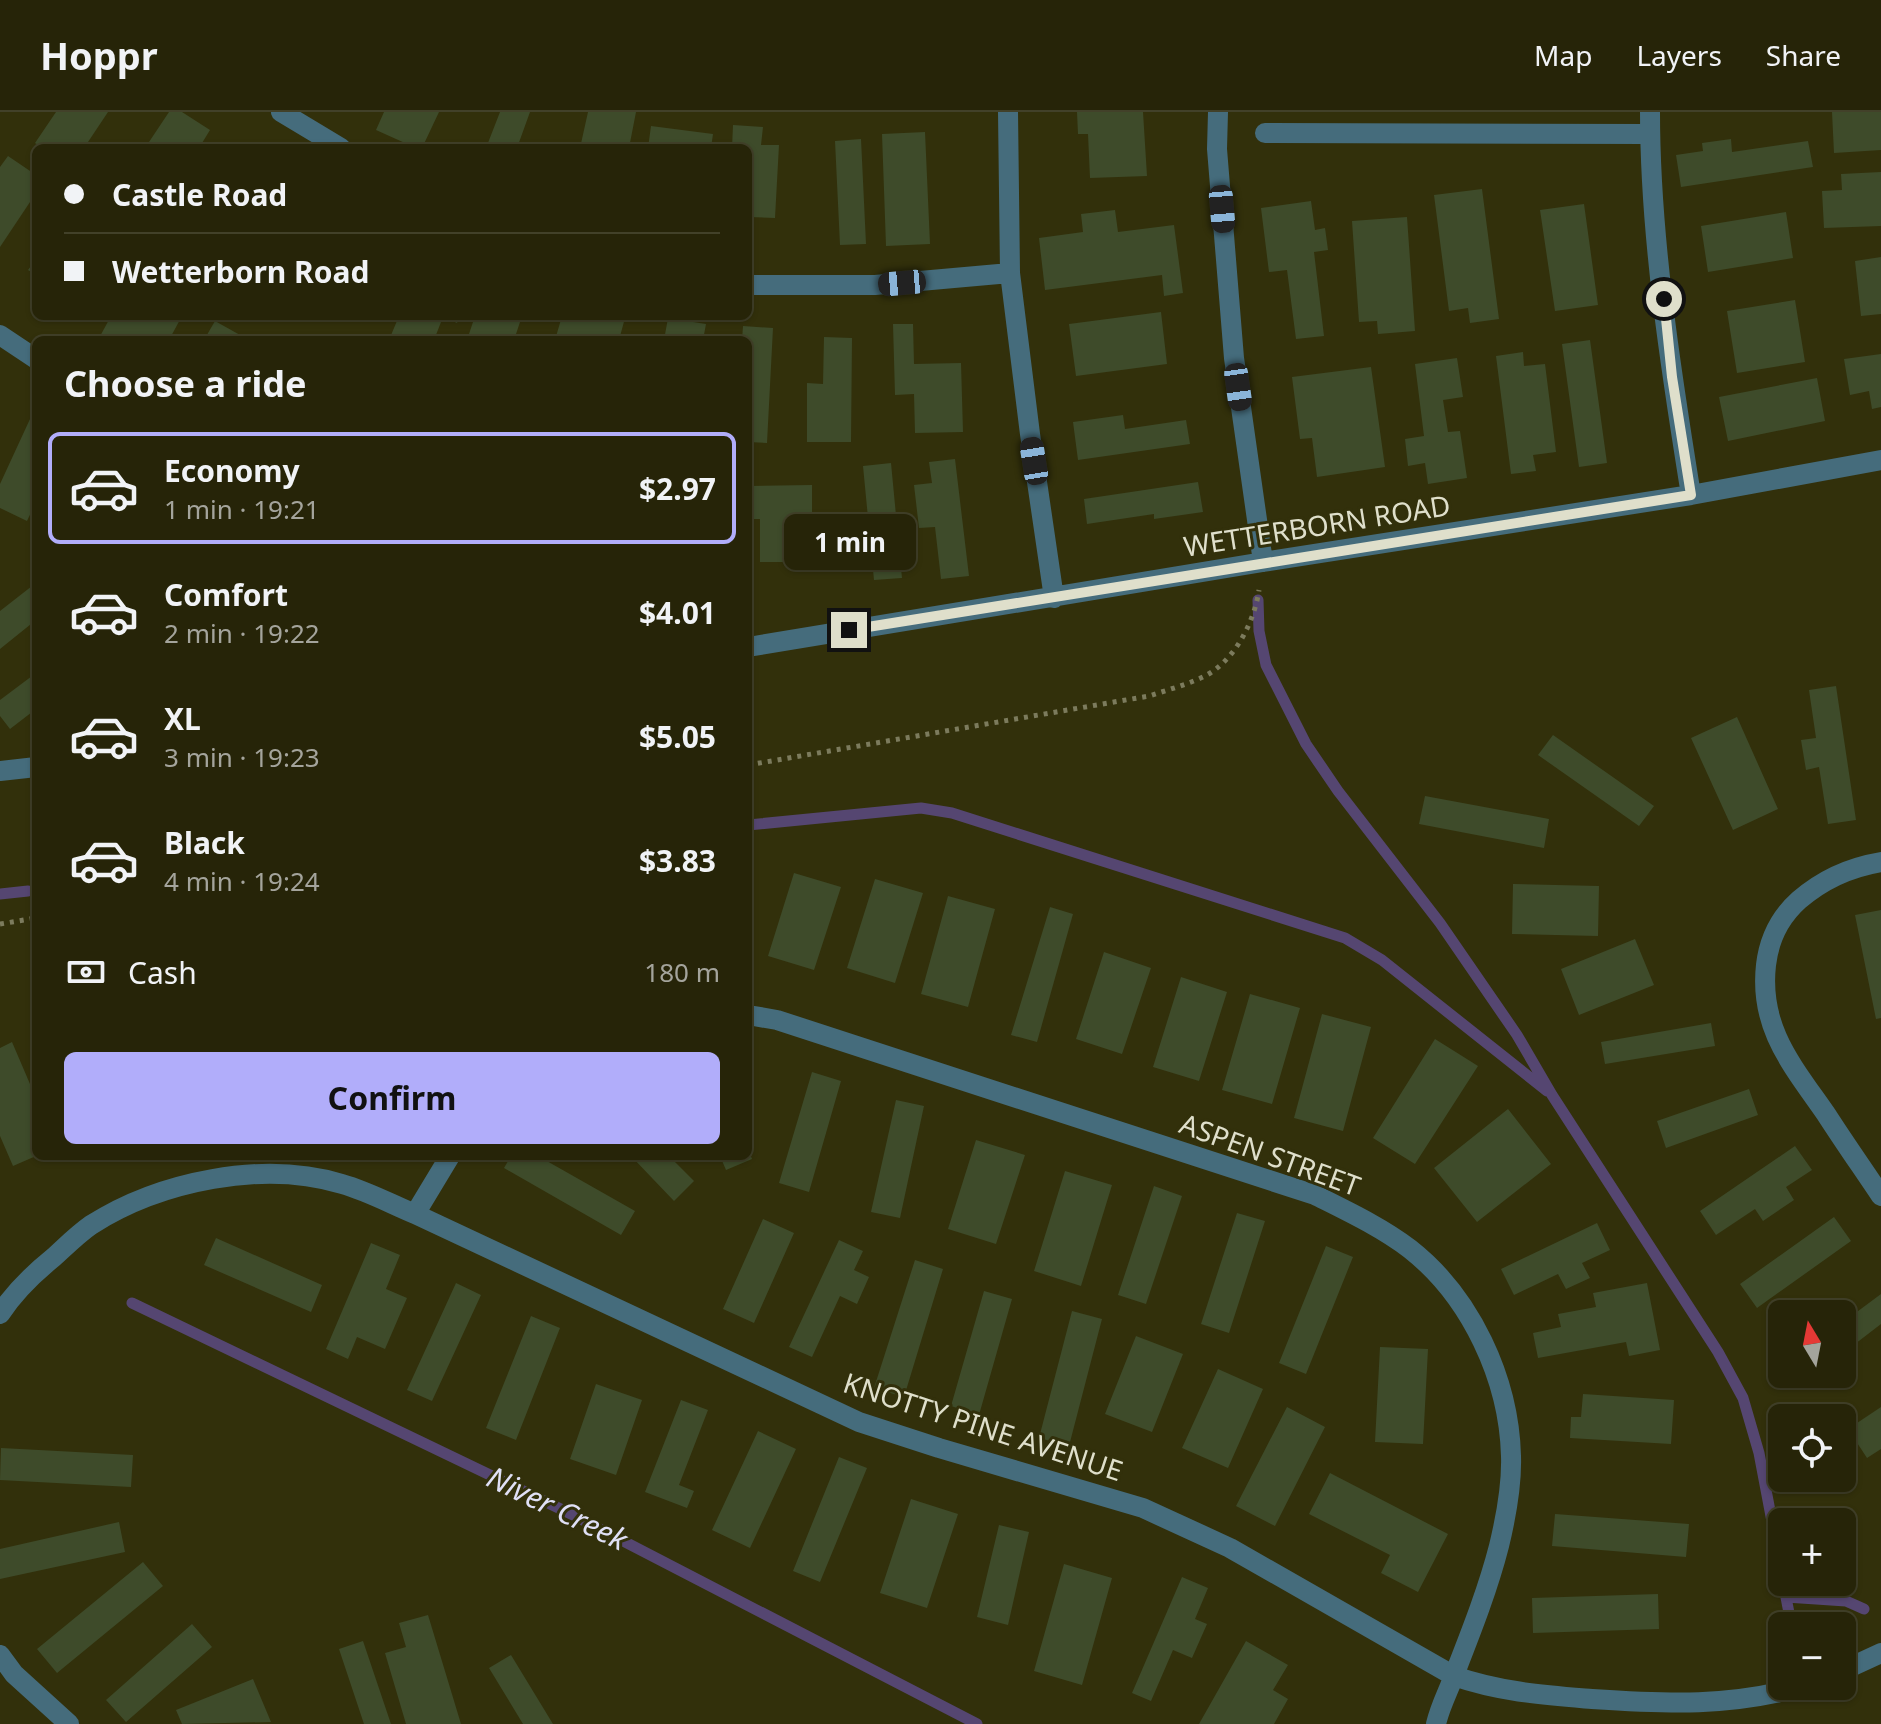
<!DOCTYPE html>
<meta charset="utf-8">
<style>
body{margin:0;font-family:"Noto Sans",sans-serif;background:#2e2c12;color:#f1f3f6;height:100vh;display:flex;flex-direction:column;font-size:30px;white-space:nowrap}
*{box-sizing:border-box;margin:0}
p{font-size:26px;color:#a4a49c}
.icon{flex:none;width:44px;height:44px;fill:none;stroke:currentColor;stroke-width:2;stroke-linecap:round;stroke-linejoin:round}
.map{position:relative;flex:1;overflow:hidden}
.drawer{position:absolute;left:32px;top:224px;width:720px;height:824px;display:flex;flex-direction:column;background:#262408;border-radius:12px;box-shadow:0 2px 6px #0004,0 0 0 2px #424129}
.drawer>*{flex:none}
.top-card{position:absolute;left:32px;top:32px;width:720px;height:176px;border-radius:12px;box-shadow:0 2px 6px #0004,0 0 0 2px #424129;display:grid;align-content:center;height:176px;padding:0 32px;background:#262408}
.needle{width:52px;rotate:350deg}
.tools{position:absolute;left:1768px;top:1188px;display:grid;gap:16px}
.tools a{display:grid;place-items:center;width:88px;height:88px;border-radius:12px;background:#262408;box-shadow:0 2px 6px #0004,0 0 0 2px #424129;font-size:40px}
.end{position:absolute;width:36px;height:36px;margin:-18px;border:10px solid #dfdfcb;background:#111;box-shadow:0 0 0 4px #111}
.from{border-radius:50%}
.bubble{position:absolute;height:56px;border-radius:12px;background:#262408;box-shadow:0 2px 6px #0004,0 0 0 2px #424129;font-size:26px;font-weight:700;line-height:56px;text-align:center}
.car{position:absolute;width:24px;height:48px;margin:-24px -12px;border-radius:10px;box-shadow:0 0 6px 2px #0007;background:linear-gradient(#222 24%,#8ab4d8 0 40%,#222 0 76%,#8ab4d8 0 86%,#222 0)}
.top-card b{display:flex;align-items:center;gap:28px;height:76px;font-size:30px}
.top-card b+b{border-top:2px solid #424129}
.top-card i{width:20px;height:20px;background:#f1f3f6}
ul{padding:0;list-style:none}
li{display:flex;align-items:center;gap:24px;height:112px;margin:0 16px 12px;padding:0 16px;border:4px solid transparent;border-radius:12px}
li div{flex:1}
li b{display:block;font-size:30px}
li em{font-style:normal;font-weight:700}
li.current{border-color:#b1adfa}
li>.icon{width:72px;height:72px;stroke-width:1.5}
h2{padding:0 32px;font-size:36px;line-height:96px}
.pay{display:flex;align-items:center;gap:20px;height:88px;padding:0 32px;font-size:30px}
.pay p{margin-inline-start:auto}
.button{display:flex;gap:16px;margin-top:auto;padding:16px 32px}
.button a{flex:1;height:92px;border-radius:12px;background:#b1adfa;color:#111;font-size:32px;font-weight:700;line-height:92px;text-align:center}
header{display:flex;align-items:center;gap:48px;box-sizing:border-box;height:112px;padding:0 40px;background:#262408;border-bottom:2px solid #424129}
header strong{font-size:38px}
nav{display:flex;gap:44px;margin-inline-start:auto;font-size:28px}
.map>svg:first-child{display:block}
</style>
<header>
<strong>Hoppr</strong>
<nav><a>Map</a><a>Layers</a><a>Share</a></nav>
</header>
<div class="map">
<svg width="1881" height="1612" viewBox="0 0 1881 1612">
<rect width="100%" height="100%" fill="#32300b"/>
<g fill="none" stroke-linecap="round" stroke-linejoin="round">
<path stroke="#554671" stroke-width="11" d="M1258,488L1259,519L1266,553L1306,632L1338,679L1440,811L1517,923L1552,983L1718,1240L1743,1286L1759,1341L1782,1462
M748,713L921,696L952,701L1345,826L1382,848L1547,979
M0,782L28,779
M132,1191L571,1402L977,1612
M1783,1470L1790,1506
M1786,1485L1846,1489L1864,1497"/>
</g>
<path fill="#3e4b2a" d="M56,0H108L84,36H42L35,31Z
M169,0H182L210,18L199,36H145Z
M384,0H439L422,36H416L376,18Z
M500,0H530L517,36H486Z
M588,0H636L629,36H580Z
M1077,0H1143L1147,64L1090,66L1088,22H1078Z
M1832,0H1881V38L1834,41Z
M733,13L763,15L761,33H779L775,106L748,105V36H732Z
M651,14L713,22L711,36H648Z
M925,20L930,132L886,134L882,22Z
M861,27L866,132L840,133L835,29Z
M1731,27L1732,40L1808,29L1813,55L1681,75L1676,43L1703,39L1702,31Z
M8,44L36,63V81L0,135V55Z
M1881,60V114L1824,116L1822,79L1842,78L1841,62Z
M1482,77L1499,207L1470,211L1468,196L1449,199L1434,83Z
M1311,89L1315,118L1325,116L1328,138L1314,140L1324,224L1296,227L1287,158L1269,160L1261,96Z
M1584,92L1598,193L1555,199L1540,98Z
M1115,98L1118,120L1174,113L1183,181L1164,184L1162,163L1045,178L1039,126L1083,120L1081,102Z
M1786,100L1793,146L1708,160L1701,114Z
M1407,105L1415,219L1378,222L1377,209L1359,210L1352,109Z
M1881,145V202L1861,204L1855,149Z
M36,147V163L28,158Z
M1795,188L1805,250L1737,261L1727,199Z
M1161,200L1167,252L1076,264L1069,212Z
M111,204H182L169,228H98Z
M399,204H460L457,211L443,205L434,228H389Z
M475,204H522L514,228H467Z
M562,204H618L625,206L619,228H555Z
M668,206L706,212L703,228H664Z
M215,209L249,228H204Z
M893,212H913L914,252L961,251L963,320L915,321L914,282L895,283Z
M743,214L773,216L767,331L748,330V228H742Z
M824,225L852,226L851,330H807V271L823,272Z
M1590,228L1607,351L1579,355L1562,232Z
M1523,240L1524,254L1545,252L1556,340L1533,343L1536,359L1511,362L1496,244Z
M1881,242V295L1872,297L1869,279L1850,283L1844,247Z
M1457,246L1463,285L1443,288L1448,320L1460,319L1467,366L1428,372L1425,351L1408,354L1405,327L1424,324L1415,252Z
M1371,255L1385,355L1317,365L1312,326L1300,327L1292,265Z
M1817,266L1825,309L1728,329L1719,285Z
M1123,303L1125,317L1186,308L1190,332L1078,348L1073,310Z
M30,307L36,310V390L27,409L0,396V372Z
M955,347L969,464L941,467L935,415L919,416L914,373L932,371L929,350Z
M891,351L902,466L874,468L863,354Z
M1198,370L1203,400L1154,407V402L1087,412L1084,387Z
M812,373V450H760V407H750V374Z
M32,474L36,479V508L0,537V499Z
M36,561V597L10,617L0,604V588Z
M1836,574L1856,708L1828,712L1819,655L1806,658L1801,628L1816,626L1809,578Z
M1737,605L1778,697L1733,718L1691,626Z
M1553,623L1654,694L1639,714L1538,643Z
M1425,684L1549,707L1544,736L1419,712Z
M794,761L841,775L814,858L768,844Z
M875,767L923,781L895,871L847,856Z
M1513,772L1599,774L1598,824L1512,822Z
M948,784L995,797L968,895L921,882Z
M1050,795L1073,802L1037,930L1011,923Z
M1881,798V906L1876,907L1855,803Z
M1635,827L1654,873L1579,903L1561,857Z
M1104,840L1151,856L1122,942L1076,927Z
M1181,865L1227,880L1199,969L1153,955Z
M1250,882L1300,896L1272,992L1222,978Z
M1322,902L1371,915L1343,1019L1294,1006Z
M1711,911L1715,934L1605,952L1601,930Z
M1435,927L1478,954L1415,1052L1373,1026Z
M12,930L36,986V1044L13,1054L0,1024V936Z
M812,960L841,969L809,1080L779,1071Z
M1749,977L1758,1003L1666,1036L1657,1009Z
M896,988L924,994L900,1106L871,1100Z
M1508,997L1551,1052L1477,1110L1434,1056Z
M976,1028L1025,1043L996,1132L948,1117Z
M1795,1034L1812,1058L1786,1075L1794,1088L1763,1109L1755,1097L1716,1123L1700,1099Z
M748,1037L752,1047L726,1058L720,1044H748Z
M511,1044H538L635,1099L621,1123L504,1056Z
M631,1044H669L694,1069L674,1089Z
M1065,1059L1112,1073L1081,1174L1034,1159Z
M1154,1074L1182,1084L1146,1192L1118,1183Z
M1237,1101L1265,1109L1229,1221L1201,1212Z
M1834,1105L1851,1129L1757,1196L1740,1172Z
M763,1107L794,1121L754,1211L723,1197Z
M1597,1111L1610,1138L1582,1151L1590,1166L1566,1177L1558,1162L1514,1183L1501,1157Z
M216,1126L322,1173L311,1200L204,1153Z
M839,1128L863,1139L854,1158L869,1165L857,1192L840,1184L812,1245L789,1235Z
M371,1131L400,1143L386,1177L407,1186L385,1237L357,1225L348,1247L326,1237Z
M1326,1134L1353,1145L1306,1262L1279,1251Z
M915,1148L943,1157L904,1285L874,1276Z
M456,1171L481,1183L432,1289L407,1278Z
M1647,1171L1660,1238L1629,1244L1626,1230L1538,1246L1533,1221L1561,1215L1558,1202L1596,1195L1593,1181Z
M984,1179L1012,1187L979,1303L951,1294Z
M1881,1182V1212L1842,1242V1211Z
M1072,1199L1102,1207L1069,1334L1039,1326Z
M531,1204L560,1216L516,1328L486,1316Z
M1136,1224L1183,1242L1152,1320L1105,1302Z
M1380,1235L1428,1237L1423,1332L1375,1330Z
M1218,1257L1263,1277L1228,1356L1182,1336Z
M596,1272L642,1288L616,1363L570,1347Z
M1583,1282L1674,1288L1671,1332L1570,1326L1571,1305H1581Z
M681,1288L708,1298L679,1373L694,1379L687,1396L645,1380Z
M1287,1295L1325,1315L1275,1414L1236,1394Z
M1881,1295V1337L1867,1346L1848,1317Z
M758,1319L796,1337L750,1436L712,1418Z
M1,1336L133,1343L131,1375L0,1368Z
M839,1345L867,1356L820,1470L793,1459Z
M1330,1361L1448,1422L1418,1480L1381,1461L1390,1443L1309,1402Z
M911,1387L958,1402L927,1496L880,1481Z
M1555,1402L1689,1412L1686,1445L1552,1434Z
M119,1410L125,1440L0,1467V1437Z
M999,1413L1029,1420L1008,1513L977,1505Z
M143,1450L163,1474L57,1561L37,1537Z
M1064,1452L1112,1466L1082,1573L1034,1559Z
M1182,1465L1208,1476L1195,1507L1207,1512L1192,1546L1173,1538L1151,1589L1132,1581Z
M1658,1482L1659,1517L1533,1521L1532,1486Z
M428,1503L461,1612H406L385,1541L406,1535L399,1511Z
M192,1512L212,1535L126,1610L106,1588Z
M363,1529L391,1612H364L339,1537Z
M1246,1529L1288,1553L1273,1578L1288,1587L1274,1612H1199Z
M511,1543L553,1612H523L489,1556Z
M253,1567L271,1610L182,1612L176,1598Z"/>
<g fill="none" stroke-linecap="round" stroke-linejoin="round">
<path stroke="#7c7b5d" stroke-width="5" stroke-dasharray="4 6" stroke-linecap="butt" d="M748,653L1149,584C1167,578 1186,573 1203,565C1234,550 1254,511 1259,478
M0,812L36,806"/>
<path stroke="#456c7c" stroke-width="20" d="M281,0L341,36
M1008,0L1010,161L1030,322L1054,486
M1218,0L1217,37L1234,246L1263,450
M1650,0C1650,125 1671,259 1691,383
M1265,21L1650,22
M748,173H875L1010,161
M0,223L36,247
M748,535L1263,450L1691,383L1881,348
M0,659L36,655
M1881,750C1851,755 1822,768 1799,788C1780,805 1769,827 1766,853C1759,916 1792,953 1826,1002C1844,1030 1863,1057 1881,1084
M748,903L777,908L1315,1083C1347,1099 1381,1115 1410,1137C1471,1185 1509,1267 1511,1344C1512,1374 1506,1405 1499,1434C1488,1477 1471,1520 1455,1561C1449,1578 1440,1594 1436,1612
M415,1102L450,1044
M0,1202C15,1179 33,1162 54,1145C66,1134 78,1122 91,1113C160,1069 263,1048 342,1072C367,1079 391,1092 415,1102L859,1310L939,1336L1143,1396L1230,1436L1454,1564C1500,1580 1544,1583 1592,1587C1667,1592 1731,1595 1804,1574
M0,1543L14,1562L69,1612
M1842,1559L1881,1541"/>
</g>
<g fill="none" stroke-linecap="round" stroke-linejoin="round">
<path stroke="#dfdfcb" stroke-width="10" d="M849,518L1691,383L1672,265L1664,187"/>
</g>
<g text-anchor="middle" stroke-width="6" stroke-linejoin="round" paint-order="stroke">
<g font-size="28" fill="#dfdfcb" stroke="#32300b">
<text transform="translate(1317 414) rotate(-9)" y="10">WETTERBORN ROAD</text>
<text transform="translate(1270 1043) rotate(20)" y="10">ASPEN STREET</text>
<text transform="translate(983 1315) rotate(18)" y="10">KNOTTY PINE AVENUE</text>
</g>
<g font-size="30" font-style="italic" fill="#e0e0f6" stroke="#32300b">
<text transform="translate(557 1397) rotate(26)" y="10">Niver Creek</text>
</g>
</g>
</svg>
<div class="tools">
<a><svg class="needle" viewBox="-14 -14 28 28"><path d="M0-13l5 13h-10z" fill="#e53935"/><path d="M0 13l5-13h-10z" fill="#a4a49c"/></svg></a>
<a><svg class="icon" aria-label="locate" viewBox="0 0 24 24"><circle cx="12" cy="12" r="6"/><path d="M12 2v4M12 18v4M2 12h4M18 12h4"/></svg></a>
<a>+</a>
<a>−</a>
</div>
<i class="end from" style="left:1664px;top:187px"></i>
<i class="end" style="left:849px;top:518px"></i>
<div class="bubble" style="left:784px;top:402px;width:132px">1 min</div>
<i class="car" style="left:1222px;top:97px;rotate:175deg"></i>
<i class="car" style="left:902px;top:171px;rotate:265deg"></i>
<i class="car" style="left:1238px;top:275px;rotate:172deg"></i>
<i class="car" style="left:1034px;top:349px;rotate:351deg"></i>
<div class="top-card">
<b><i class="from"></i>Castle Road</b>
<b><i></i>Wetterborn Road</b>
</div>
<section class="drawer">
<h2>Choose a ride</h2>
<ul>
<li class="current"><svg class="icon" aria-label="car" viewBox="0 0 24 24"><path d="M5 17H2v-5l4-1 3-4h7l3 4 3 1v5h-3M9 17h6M6 11h13"/><circle cx="7" cy="17" r="2"/><circle cx="17" cy="17" r="2"/></svg><div><b>Economy</b><p>1 min · 19:21</p></div><em>$2.97</em></li>
<li><svg class="icon" aria-label="car" viewBox="0 0 24 24"><path d="M5 17H2v-5l4-1 3-4h7l3 4 3 1v5h-3M9 17h6M6 11h13"/><circle cx="7" cy="17" r="2"/><circle cx="17" cy="17" r="2"/></svg><div><b>Comfort</b><p>2 min · 19:22</p></div><em>$4.01</em></li>
<li><svg class="icon" aria-label="car" viewBox="0 0 24 24"><path d="M5 17H2v-5l4-1 3-4h7l3 4 3 1v5h-3M9 17h6M6 11h13"/><circle cx="7" cy="17" r="2"/><circle cx="17" cy="17" r="2"/></svg><div><b>XL</b><p>3 min · 19:23</p></div><em>$5.05</em></li>
<li><svg class="icon" aria-label="car" viewBox="0 0 24 24"><path d="M5 17H2v-5l4-1 3-4h7l3 4 3 1v5h-3M9 17h6M6 11h13"/><circle cx="7" cy="17" r="2"/><circle cx="17" cy="17" r="2"/></svg><div><b>Black</b><p>4 min · 19:24</p></div><em>$3.83</em></li>
</ul>
<div class="pay"><svg class="icon" aria-label="cash" viewBox="0 0 24 24"><path d="M3 7h18v10H3z"/><circle cx="12" cy="12" r="2"/></svg>Cash<p>180 m</p></div>
<div class="button"><a>Confirm</a></div>
</section>
</div>
